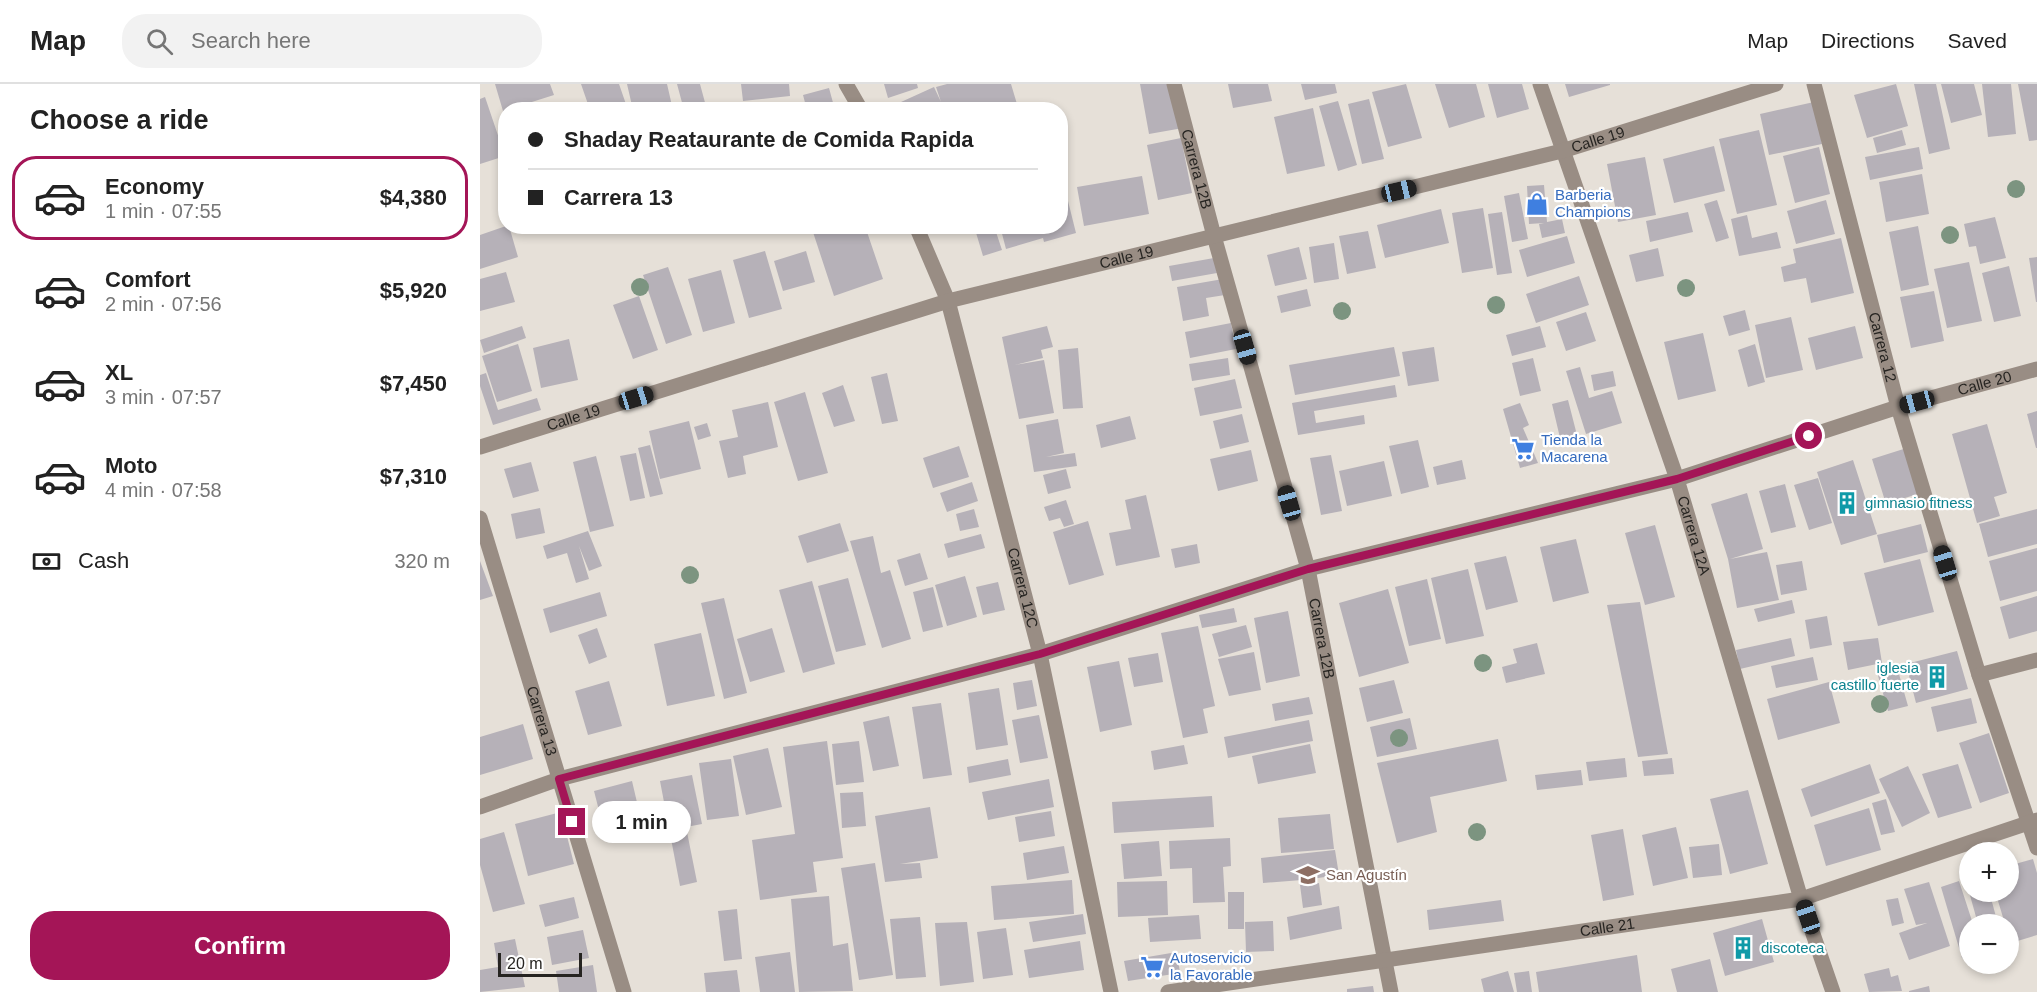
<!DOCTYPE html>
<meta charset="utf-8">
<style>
body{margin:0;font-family:Arial,sans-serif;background:#f2f2f2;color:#222;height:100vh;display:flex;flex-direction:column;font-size:22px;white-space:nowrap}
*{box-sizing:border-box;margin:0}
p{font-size:20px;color:#767676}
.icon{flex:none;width:33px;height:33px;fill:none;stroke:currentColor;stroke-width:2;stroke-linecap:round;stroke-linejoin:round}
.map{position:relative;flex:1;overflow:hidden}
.details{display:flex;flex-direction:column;background:#fff;width:480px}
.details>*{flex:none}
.top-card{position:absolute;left:18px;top:18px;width:570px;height:132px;border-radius:24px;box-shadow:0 3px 9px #0003;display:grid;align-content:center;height:132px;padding:0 30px;background:#fff}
.tools{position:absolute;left:1479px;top:758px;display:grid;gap:12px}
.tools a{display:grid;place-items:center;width:60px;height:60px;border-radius:50%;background:#fff;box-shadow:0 3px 9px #0003;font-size:30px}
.scale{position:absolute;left:18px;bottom:15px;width:84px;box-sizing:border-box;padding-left:6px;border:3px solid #262421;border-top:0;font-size:16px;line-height:21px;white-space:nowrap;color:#262421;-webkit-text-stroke:4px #fff;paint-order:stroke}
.end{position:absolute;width:27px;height:27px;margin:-14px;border:8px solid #a41557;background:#fff;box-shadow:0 0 0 3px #fff}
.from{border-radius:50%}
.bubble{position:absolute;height:42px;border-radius:21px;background:#fff;box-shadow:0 3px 9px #0003;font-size:20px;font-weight:700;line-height:42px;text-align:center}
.car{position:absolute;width:18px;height:36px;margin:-18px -9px;border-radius:8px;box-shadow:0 0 4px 2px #0007;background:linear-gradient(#222 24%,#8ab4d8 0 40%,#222 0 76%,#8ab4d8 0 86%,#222 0)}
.top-card b{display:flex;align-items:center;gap:21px;height:57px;font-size:22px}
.top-card b+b{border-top:2px solid #e0e0e0}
.top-card i{width:15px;height:15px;background:#222}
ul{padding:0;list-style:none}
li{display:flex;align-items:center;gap:18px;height:84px;margin:0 12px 9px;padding:0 18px;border:3px solid transparent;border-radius:24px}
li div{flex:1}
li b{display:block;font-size:22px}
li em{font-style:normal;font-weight:700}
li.current{border-color:#a41557}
li>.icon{width:54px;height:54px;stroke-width:1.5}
h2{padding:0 30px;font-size:27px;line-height:72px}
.pay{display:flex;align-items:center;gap:15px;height:66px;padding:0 30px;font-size:22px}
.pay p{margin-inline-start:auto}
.cta{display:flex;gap:12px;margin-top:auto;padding:12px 30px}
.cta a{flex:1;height:69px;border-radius:24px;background:#a41557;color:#fff;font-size:24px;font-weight:700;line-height:69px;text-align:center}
header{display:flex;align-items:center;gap:36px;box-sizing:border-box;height:84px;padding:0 30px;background:#fff;border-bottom:2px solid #e0e0e0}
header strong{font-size:28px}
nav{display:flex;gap:33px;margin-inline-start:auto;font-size:21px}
.search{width:420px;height:54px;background:#f2f2f2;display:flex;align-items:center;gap:15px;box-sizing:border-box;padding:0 21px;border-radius:24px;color:#767676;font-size:22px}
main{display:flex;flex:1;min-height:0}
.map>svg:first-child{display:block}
</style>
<header>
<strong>Map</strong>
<div class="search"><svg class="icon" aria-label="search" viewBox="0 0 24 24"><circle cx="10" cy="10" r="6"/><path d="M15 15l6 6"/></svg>Search here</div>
<nav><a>Map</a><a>Directions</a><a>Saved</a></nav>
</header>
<main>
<section class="details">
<h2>Choose a ride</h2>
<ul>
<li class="current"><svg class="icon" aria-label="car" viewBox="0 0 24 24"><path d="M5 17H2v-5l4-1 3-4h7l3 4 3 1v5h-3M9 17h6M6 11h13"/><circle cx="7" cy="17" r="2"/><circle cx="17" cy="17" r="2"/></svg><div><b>Economy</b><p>1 min · 07:55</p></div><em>$4,380</em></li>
<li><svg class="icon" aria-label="car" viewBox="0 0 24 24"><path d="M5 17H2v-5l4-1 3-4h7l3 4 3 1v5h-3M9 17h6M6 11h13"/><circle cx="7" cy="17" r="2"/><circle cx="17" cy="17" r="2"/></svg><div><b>Comfort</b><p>2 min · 07:56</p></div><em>$5,920</em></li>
<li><svg class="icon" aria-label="car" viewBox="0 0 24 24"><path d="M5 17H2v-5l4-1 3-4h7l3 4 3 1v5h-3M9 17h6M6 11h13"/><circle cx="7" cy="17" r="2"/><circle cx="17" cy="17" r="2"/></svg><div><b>XL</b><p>3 min · 07:57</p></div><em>$7,450</em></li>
<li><svg class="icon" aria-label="car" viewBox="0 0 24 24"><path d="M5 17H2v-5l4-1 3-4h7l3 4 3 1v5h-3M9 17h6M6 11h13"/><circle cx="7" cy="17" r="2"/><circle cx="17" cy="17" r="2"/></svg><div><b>Moto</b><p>4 min · 07:58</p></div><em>$7,310</em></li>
</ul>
<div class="pay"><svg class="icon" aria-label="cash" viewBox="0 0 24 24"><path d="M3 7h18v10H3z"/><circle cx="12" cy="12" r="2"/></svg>Cash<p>320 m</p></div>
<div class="cta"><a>Confirm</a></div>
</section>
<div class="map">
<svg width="1557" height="908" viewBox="0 0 1557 908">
<rect width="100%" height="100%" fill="#e6e0d8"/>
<path fill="#b6b1b8" d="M15,0H70L74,11L23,27Z
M101,0H139L148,26H110Z
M147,0H187L193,26H153Z
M197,0H220L227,26H204Z
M261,0H309L310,12L263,17Z
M404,0H437L438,4L408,14Z
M467,0H531L537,20L521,26H424L421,18L454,3L461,18L456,3Z
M660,0H695L703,44L669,50Z
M748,0H788L792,17L753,24Z
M821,0H855L857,9L825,16Z
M926,0L942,54L908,63L892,8Z
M955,0H996L1005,33L969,44Z
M1008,0H1042L1049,25L1017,34Z
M1085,0H1130V1L1089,13Z
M1416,0L1428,42L1387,54L1374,11Z
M1434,0H1456L1470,65L1449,70Z
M1461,0H1494L1502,31L1471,39Z
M1502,0H1531L1536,50L1508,53Z
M1538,0H1557V56L1549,57Z
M349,4L355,26H327L323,11Z
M5,13L25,72L0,80V15Z
M889,15L904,75L882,80L868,20Z
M858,17L877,81L858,87L839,22Z
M1334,18L1342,60L1289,71L1280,30Z
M833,24L845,82L807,90L794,33Z
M1279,46L1297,121L1257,130L1239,55Z
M1422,46L1426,61L1397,69L1393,54Z
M701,54L712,109L678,116L667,61Z
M1234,62L1245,107L1194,119L1183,75Z
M1339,63L1350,110L1315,119L1303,72Z
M1439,63L1443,85L1390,96L1385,73Z
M1165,73L1176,131L1138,138L1127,80Z
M581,89L596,149L564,158L563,154L526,165L520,142H580Z
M1442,90L1449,130L1406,138L1399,98Z
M662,92L669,130L604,142L597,103Z
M1064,101L1067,138L1082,135L1085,149L1062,154L1059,140L1064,139L1049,140L1047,102Z
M1039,109L1048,155L1032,158L1024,112Z
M1237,116L1249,154L1236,158L1224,120Z
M1346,116L1355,150L1316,160L1307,127Z
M1003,124L1013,184L982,189L972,129Z
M961,125L969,159L905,174L897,141Z
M1022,128L1032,189L1017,191L1008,130Z
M1208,128L1213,148L1170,158L1166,137Z
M1267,131L1272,154L1297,148L1301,164L1259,172L1251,135Z
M1515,133L1526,174L1500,180L1496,162L1489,163L1484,140Z
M26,142H29L38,173L0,185V151Z
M60,142H95V144L62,150Z
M331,142H385L403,195L354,212Z
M494,142H514L522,166L503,172Z
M1438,142L1449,201L1421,207L1409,148Z
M888,147L896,184L867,190L859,152Z
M1087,152L1095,179L1047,193L1039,166Z
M1361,154L1374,209L1331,219L1326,194L1304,198L1301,183L1316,179L1313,165Z
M854,159L859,195L834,199L829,163Z
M819,163L827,195L795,202L787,171Z
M1178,164L1184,192L1156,198L1149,171Z
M285,167L302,225L269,234L253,176Z
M326,167L335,198L303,207L294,177Z
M1557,173V218H1556L1549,174Z
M734,174L737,189L692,197L689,182Z
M1489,178L1502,237L1467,244L1454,185Z
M1529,182L1541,232L1514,238L1502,189Z
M188,183L212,251L186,260L163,191Z
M241,186L255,239L223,248L208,195Z
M26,188L35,218L0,227V195Z
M1099,192L1109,221L1056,239L1046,210Z
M743,195L745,211L726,214L729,232L703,237L697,203Z
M827,205L831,222L801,229L797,212Z
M1454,207L1464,257L1431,264L1420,213Z
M159,212L178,266L153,275L133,221Z
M1265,226L1270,246L1249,252L1243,232Z
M1106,228L1116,257L1086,267L1076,238Z
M1311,233L1323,286L1286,294L1275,241Z
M751,239L756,265L710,274L705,248Z
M42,242L46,254L4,269L0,256Z
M567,242L573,263L561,266L563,274L535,281L564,276L574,329L539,335L522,253Z
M1060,242L1066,263L1032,272L1026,251Z
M1375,242L1383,274L1336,286L1328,254Z
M1223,249L1236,307L1198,316L1184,258Z
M89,255L98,296L61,304L53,264Z
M38,260L52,307L17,318L2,272Z
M1275,260L1285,298L1268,303L1258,266Z
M914,263L920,292L815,311L809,281Z
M954,263L959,297L928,302L922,268Z
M598,264L603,324L583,325L578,266Z
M748,274L750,291L712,297L709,280Z
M1053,274L1061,307L1040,312L1032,279Z
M1100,283L1109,314L1132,307L1142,339L1106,350L1086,287Z
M1133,287L1136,302L1114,307L1111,291Z
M6,289L18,326L57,314L61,326L13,341L0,302V291Z
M407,289L418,337L402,340L391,293Z
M755,295L762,324L720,332L714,304Z
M363,301L375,337L354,343L342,309Z
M915,301L917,313L834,327L836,339L884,331L885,340L818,351L812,319Z
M325,308L348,389L318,397L294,318Z
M1088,316L1098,355L1081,358L1072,320Z
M288,318L298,363L263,372L266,390L248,394L239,357L258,353L252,326Z
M1040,319L1049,341L1043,344L1058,379L1040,384L1023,325Z
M1557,327V364H1556L1547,330Z
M762,330L769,358L740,365L733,337Z
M650,332L656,355L621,364L616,341Z
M578,335L584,369L566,373L595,369L597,382L554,388L546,341Z
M209,337L221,385L180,395L169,347Z
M227,339L231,352L218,356L214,343Z
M1507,340L1527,409L1514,413L1520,432L1497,439L1472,350Z
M938,356L949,403L921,410L909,362Z
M170,361L183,410L170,413L158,364Z
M479,362L489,393L453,404L443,374Z
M1433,362L1447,407L1406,420L1392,375Z
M771,366L778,397L738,407L730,375Z
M156,369L165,414L150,417L140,372Z
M851,371L862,427L841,431L830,374Z
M116,372L134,442L110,448L93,378Z
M982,376L986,395L957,401L953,383Z
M1373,376L1397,450L1361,461L1337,388Z
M904,377L912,412L867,422L859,387Z
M51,378L59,407L33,414L24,385Z
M586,385L591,404L568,410L563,391Z
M1338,394L1352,439L1329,446L1314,401Z
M492,398L498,417L467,428L460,409Z
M1305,400L1316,443L1291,449L1279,407Z
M1267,409L1283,465L1250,475L1287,468L1299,516L1257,524L1248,475L1231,420Z
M666,411L680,473L636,482L629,449L651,445L645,416Z
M586,416L594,440L584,443L580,434L569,437L564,423Z
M60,424L65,449L36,455L31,430Z
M494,425L499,443L480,447L476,430Z
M1557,425V460L1508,473L1499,440Z
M608,437L624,491L589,501L573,448Z
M360,439L369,467L327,479L318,452Z
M1441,440L1448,468L1404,479L1397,451Z
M1175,441L1195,513L1165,521L1145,449Z
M108,447L122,482L109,487L99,462L109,495L96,499L87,469L67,475L63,462Z
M501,450L505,464L468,474L464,460Z
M393,452L401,489L410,486L431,555L402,564L370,457Z
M1096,455L1109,509L1073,518L1060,463Z
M717,460L720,479L695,484L691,465Z
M1557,464V507L1520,517L1509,477Z
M440,469L448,495L425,502L417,476Z
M1026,472L1038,518L1006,526L994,479Z
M1440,475L1454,528L1398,542L1384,489Z
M0,477L13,512L0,516Z
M1322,477L1327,506L1301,511L1296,481Z
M988,485L1004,552L966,560L951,494Z
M485,492L497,533L467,542L455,501Z
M368,494L386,561L356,568L338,502Z
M947,495L961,555L929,562L915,503Z
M332,497L355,580L323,589L299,506Z
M518,498L525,526L503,531L496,503Z
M453,503L463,543L443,548L433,508Z
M908,505L929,579L879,593L859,519Z
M120,508L127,532L70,549L63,525Z
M1557,512V547L1529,555L1520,523Z
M244,514L267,609L244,615L221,519Z
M1312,516L1315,529L1278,538L1274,525Z
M1160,518L1188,670L1158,673L1127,521Z
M754,524L757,538L722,544L719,531Z
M808,527L820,592L786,599L774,534Z
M1347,532L1352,561L1330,565L1325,536Z
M766,541L772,563L739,573L732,550Z
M718,542L735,622L723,625L728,649L703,654L681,549Z
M117,544L127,573L109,580L98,551Z
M292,544L305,588L270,598L257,555Z
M221,549L235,612L187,622L174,560Z
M1311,554L1315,572L1260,585L1256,566Z
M1398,554L1402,579L1368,586L1363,558Z
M1057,559L1065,590L1026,599L1022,583L1037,579L1033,565Z
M1477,567L1488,605L1436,619L1426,580Z
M774,568L781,606L749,612L738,575Z
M678,569L683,598L654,603L648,574Z
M1333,573L1338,596L1296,604L1291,582Z
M639,577L652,641L620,648L607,583Z
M1417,583L1428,622L1408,627L1397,588Z
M552,596L557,622L537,626L533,599Z
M914,596L923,629L887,638L879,604Z
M129,597L142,642L108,651L95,607Z
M1349,598L1360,639L1298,656L1287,615Z
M519,604L528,661L496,666L488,609Z
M829,613L833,630L795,637L792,620Z
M1491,614L1497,639L1457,648L1451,623Z
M461,619L472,691L443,695L432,623Z
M559,631L568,674L540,679L532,636Z
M409,632L419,682L393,687L383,638Z
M930,634L937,665L897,673L890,643Z
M829,636L833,657L748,674L744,653Z
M43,640L53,675L0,691V653Z
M1509,649L1529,709L1500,719L1479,659Z
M1018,655L1027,697L950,713L957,748L917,759L897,679Z
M347,657L363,774L333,778L337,808L280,816L272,756L315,750L303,663Z
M379,657L384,698L356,701L352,660Z
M830,660L836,689L778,700L772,672Z
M704,661L708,680L674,686L671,667Z
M288,664L302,723L266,731L253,672Z
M1145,674L1147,693L1109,697L1106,678Z
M1192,674L1194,690L1164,692L1162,677Z
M251,675L259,732L227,736L219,679Z
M528,675L531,691L489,699L487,683Z
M1390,680L1400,709L1331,733L1321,705Z
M1478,680L1492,724L1458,734L1442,690Z
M1428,682L1450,729L1422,743L1399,695Z
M1101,686L1103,701L1057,706L1055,691Z
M212,691L222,740L206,743L217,798L200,802L180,697Z
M569,695L574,723L508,736L502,708Z
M152,697L163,744L126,754L114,707Z
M1268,706L1288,780L1250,790L1230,715Z
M383,708L386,742L362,744L360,709Z
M732,712L734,743L634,749L632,718Z
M1406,715L1415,748L1401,751L1392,719Z
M450,723L458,774L420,780L440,779L442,794L405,798L395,732Z
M1389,724L1401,766L1346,782L1334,741Z
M571,727L575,752L539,758L535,733Z
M81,728L94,780L48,792L35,740Z
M850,730L854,765L801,769L798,734Z
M1196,743L1208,794L1173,802L1162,751Z
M1143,745L1154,811L1123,817L1111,751Z
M24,748L45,820L13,828L0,781V755Z
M750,754L751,782L743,783L745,818L713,819L712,784L690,785L689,757Z
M679,757L682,792L644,795L641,760Z
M1239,760L1242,791L1213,794L1209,763Z
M584,762L589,789L547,796L543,769Z
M855,766L859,791L824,796L821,782L822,796L783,799L781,774Z
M1553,775L1557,789V851L1531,859L1528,840H1525L1515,807H1528V782Z
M395,779L413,891L379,896L361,784Z
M592,796L594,830L514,836L511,802Z
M1490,796V807H1509L1518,840H1498L1486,797Z
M687,797L688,831L638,833L637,798Z
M1479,797L1493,840H1490V871L1482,874L1461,803Z
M1449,798L1470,862L1429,876L1419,849L1447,839L1436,841L1424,805Z
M839,799L842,821L823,824L820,801Z
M748,808H764V845H748Z
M349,812L353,862L368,859L373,907L319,908L311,815Z
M94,813L99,834L65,843L59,821Z
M1418,814L1424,839L1412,842L1406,816Z
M1021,816L1024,837L949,846L947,826Z
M859,822L862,845L810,856L807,833Z
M257,825L262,875L244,877L238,827Z
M603,830L606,850L553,858L549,838Z
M719,831L721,855L670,858L668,834Z
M440,833L446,893L416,895L410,835Z
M1282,835L1294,878L1245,892L1233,849Z
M793,837L794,867L766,868L765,838Z
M487,838L494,898L460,902L455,839Z
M526,844L533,891L503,895L497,848Z
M103,846L109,874L72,881L67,853Z
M35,855L45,903L0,908V886L18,883L14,859Z
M600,857L604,886L549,894L544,866Z
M310,868L315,908H280L275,873Z
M697,868L700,889L648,897L644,877Z
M1157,871L1162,908H1059L1056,888Z
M1230,875L1238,908H1197L1191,885Z
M113,881L117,908H79L76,887Z
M1409,884L1411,893L1418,891L1422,907L1389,908L1384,890Z
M257,886L260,908H226L224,889Z
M1028,887L1034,908H1004L1001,895Z
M1049,887L1052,908H1037L1034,889Z
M893,902L894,908H867V905Z
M1449,902L1450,908H1429V907Z"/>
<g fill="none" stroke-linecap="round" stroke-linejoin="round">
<g stroke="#998d84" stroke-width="15">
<path d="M366,0L381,26"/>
<path id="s1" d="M694,0L734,152L828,485L911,908"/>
<path id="s2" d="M1060,0L1197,395L1321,815L1353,908"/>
<path id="s3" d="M1334,0L1418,323L1499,591L1557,764"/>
<path id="s4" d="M436,142L468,217L560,570L631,908"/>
<path id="s5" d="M0,363L468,217L1082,67L1296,0"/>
<path id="s6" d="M0,434L144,908"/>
<path d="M1499,591L1557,576"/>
<path id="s7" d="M0,723L79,695L560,570L828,485L1197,395L1418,323L1557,285"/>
<path id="s8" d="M688,908L1321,815L1557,736"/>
</g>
</g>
<g fill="#7c9480">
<circle cx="1536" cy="105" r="9"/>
<circle cx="1470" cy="151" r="9"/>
<circle cx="160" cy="203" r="9"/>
<circle cx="1206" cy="204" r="9"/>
<circle cx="1016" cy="221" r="9"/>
<circle cx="862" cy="227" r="9"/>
<circle cx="210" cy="491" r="9"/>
<circle cx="1003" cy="579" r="9"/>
<circle cx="1400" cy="620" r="9"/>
<circle cx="919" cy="654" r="9"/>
<circle cx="997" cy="748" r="9"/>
</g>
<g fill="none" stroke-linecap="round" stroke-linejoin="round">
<path stroke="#a41557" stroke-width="8" d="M92,738L79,695L560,570L828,485L1197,395L1329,352"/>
</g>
<defs>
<g id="shop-bare" transform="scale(1.8)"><path d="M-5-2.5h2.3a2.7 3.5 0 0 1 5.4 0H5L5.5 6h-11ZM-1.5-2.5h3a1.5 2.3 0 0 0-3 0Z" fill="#3f7fe0" stroke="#fff" stroke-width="2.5" paint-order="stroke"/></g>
<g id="supermarket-bare" transform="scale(1.8)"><path d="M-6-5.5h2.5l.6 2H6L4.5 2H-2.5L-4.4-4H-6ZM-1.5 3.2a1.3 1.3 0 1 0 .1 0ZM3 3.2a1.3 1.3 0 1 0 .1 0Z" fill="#3f7fe0" stroke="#fff" stroke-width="2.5" paint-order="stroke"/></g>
<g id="building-bare" transform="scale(1.8)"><path d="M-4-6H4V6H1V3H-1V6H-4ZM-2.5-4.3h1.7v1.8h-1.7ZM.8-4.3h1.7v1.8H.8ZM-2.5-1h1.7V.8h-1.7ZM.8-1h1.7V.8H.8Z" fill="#0f9aa8" stroke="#fff" stroke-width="2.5" paint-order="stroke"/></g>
<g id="school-bare" transform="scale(1.8)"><path d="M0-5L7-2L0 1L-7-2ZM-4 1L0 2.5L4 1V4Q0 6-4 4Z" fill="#8d6e63" stroke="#fff" stroke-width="2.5" paint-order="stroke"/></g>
</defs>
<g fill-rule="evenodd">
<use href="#shop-bare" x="1057" y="120"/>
<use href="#supermarket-bare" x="1043" y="365"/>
<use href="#building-bare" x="1367" y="419"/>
<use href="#building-bare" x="1457" y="593"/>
<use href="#school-bare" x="828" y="791"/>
<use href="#building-bare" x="1263" y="864"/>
<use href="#supermarket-bare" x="672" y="883"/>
</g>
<g text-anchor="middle" stroke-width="4.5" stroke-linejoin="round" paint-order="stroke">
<g font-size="15" fill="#262421" stroke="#fff">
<text dy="5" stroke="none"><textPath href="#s5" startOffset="1160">Calle 19</textPath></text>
<text dy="5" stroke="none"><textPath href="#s1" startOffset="88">Carrera 12B</textPath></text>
<text dy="5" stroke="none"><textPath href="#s5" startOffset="674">Calle 19</textPath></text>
<text dy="5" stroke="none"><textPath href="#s3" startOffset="272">Carrera 12</textPath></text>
<text dy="5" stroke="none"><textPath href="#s7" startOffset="1564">Calle 20</textPath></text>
<text dy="5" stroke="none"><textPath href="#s5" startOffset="98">Calle 19</textPath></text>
<text dy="5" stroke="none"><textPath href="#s2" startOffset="477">Carrera 12A</textPath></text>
<text dy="5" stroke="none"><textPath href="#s4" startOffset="378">Carrera 12C</textPath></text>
<text dy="5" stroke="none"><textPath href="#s1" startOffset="574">Carrera 12B</textPath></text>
<text dy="5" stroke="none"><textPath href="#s6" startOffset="212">Carrera 13</textPath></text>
<text dy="5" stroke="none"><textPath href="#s8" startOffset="444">Calle 21</textPath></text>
</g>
<g font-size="15" fill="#366cbe" stroke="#fff" text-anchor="start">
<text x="1075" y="116">Barberia<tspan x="1075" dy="17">Champions</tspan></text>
<text x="1061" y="361">Tienda la<tspan x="1061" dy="17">Macarena</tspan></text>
<text x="690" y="879">Autoservicio<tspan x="690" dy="17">la Favorable</tspan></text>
</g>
<g font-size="15" fill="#0d838f" stroke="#fff" text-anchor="start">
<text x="1385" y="424">gimnasio fitness</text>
<text x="1439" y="589" text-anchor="end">iglesia<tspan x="1439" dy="17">castillo fuerte</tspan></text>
<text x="1281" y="869">discoteca</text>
</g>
<g font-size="15" fill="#785e54" stroke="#fff" text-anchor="start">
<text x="846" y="796">San Agustín</text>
</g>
</g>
</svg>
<div class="tools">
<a>+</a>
<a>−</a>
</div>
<div class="scale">20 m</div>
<i class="end from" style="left:1329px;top:352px"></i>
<i class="end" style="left:92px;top:738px"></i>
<div class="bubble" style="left:112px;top:717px;width:99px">1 min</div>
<i class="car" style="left:919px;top:107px;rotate:77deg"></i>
<i class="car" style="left:765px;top:263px;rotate:164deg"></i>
<i class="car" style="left:156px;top:314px;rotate:73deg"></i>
<i class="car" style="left:1437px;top:318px;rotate:255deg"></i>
<i class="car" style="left:809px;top:419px;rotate:344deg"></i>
<i class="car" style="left:1465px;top:479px;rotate:343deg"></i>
<i class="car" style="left:1328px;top:833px;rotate:341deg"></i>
<div class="top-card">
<b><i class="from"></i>Shaday Reataurante de Comida Rapida</b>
<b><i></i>Carrera 13</b>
</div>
</div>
</main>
